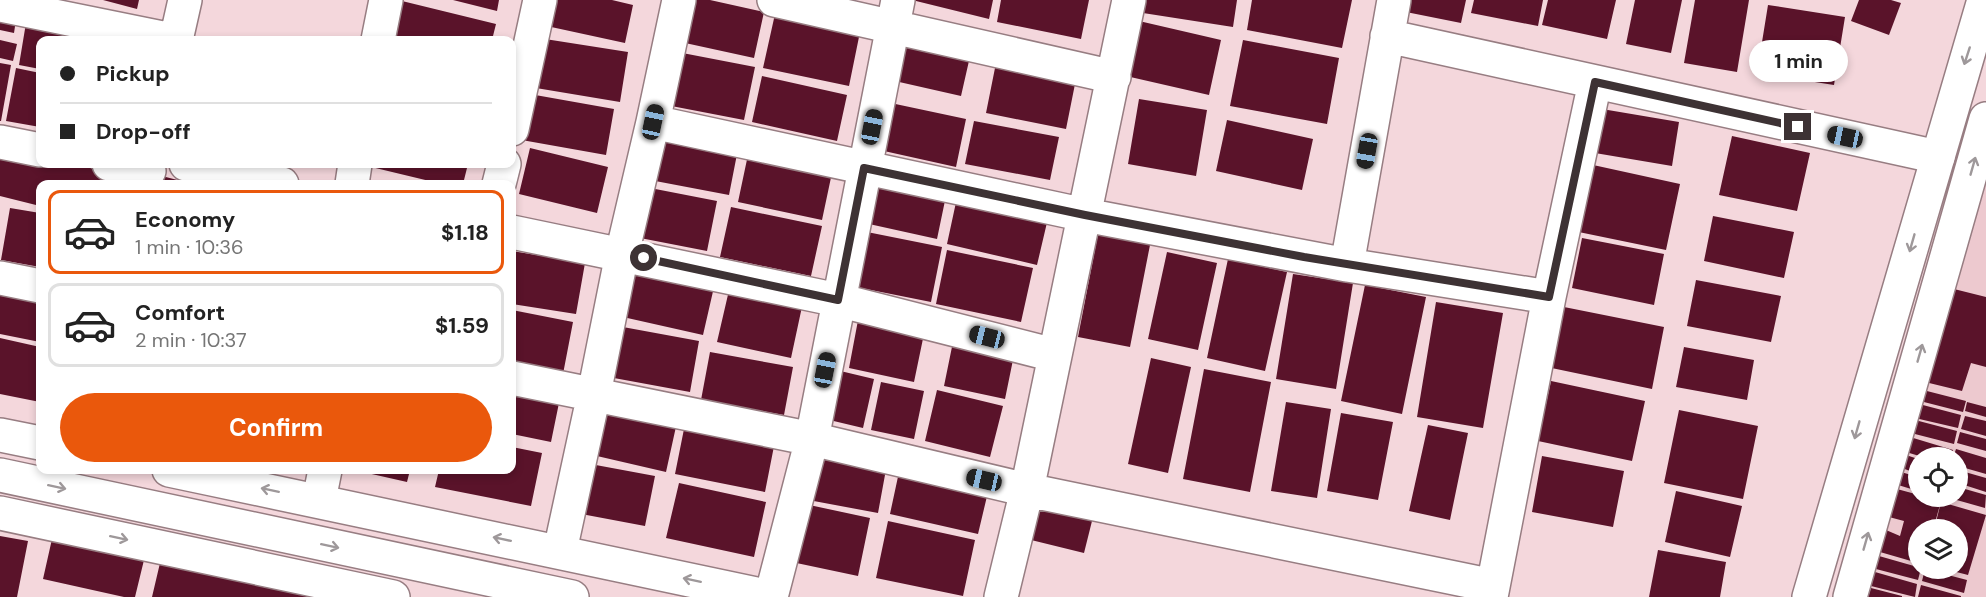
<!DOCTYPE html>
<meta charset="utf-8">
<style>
body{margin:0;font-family:"DM Sans",sans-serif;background:#f2f2f2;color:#222;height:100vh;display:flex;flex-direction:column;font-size:22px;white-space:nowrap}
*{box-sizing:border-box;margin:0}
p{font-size:20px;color:#767676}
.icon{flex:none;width:33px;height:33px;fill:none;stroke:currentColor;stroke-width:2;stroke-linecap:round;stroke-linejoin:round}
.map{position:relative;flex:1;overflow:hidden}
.details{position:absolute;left:36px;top:180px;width:480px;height:294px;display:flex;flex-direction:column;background:#fff;border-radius:12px;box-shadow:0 3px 9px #0003}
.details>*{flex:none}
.guide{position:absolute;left:36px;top:36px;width:480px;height:132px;border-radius:12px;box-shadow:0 3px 9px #0003;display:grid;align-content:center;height:132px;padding:0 24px;background:#fff}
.fabs{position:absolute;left:1908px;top:447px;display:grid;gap:12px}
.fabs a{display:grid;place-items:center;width:60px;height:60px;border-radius:50%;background:#fff;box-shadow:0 3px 9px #0003;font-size:30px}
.end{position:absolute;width:27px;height:27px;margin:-14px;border:8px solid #3d3234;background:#fff;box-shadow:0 0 0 3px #fff}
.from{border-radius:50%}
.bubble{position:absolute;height:42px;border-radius:21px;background:#fff;box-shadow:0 3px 9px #0003;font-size:20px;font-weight:700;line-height:42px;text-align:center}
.car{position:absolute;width:18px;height:36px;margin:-18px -9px;border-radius:8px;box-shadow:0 0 4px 2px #0007;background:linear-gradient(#222 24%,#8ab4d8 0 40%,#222 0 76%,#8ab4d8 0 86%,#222 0)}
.guide b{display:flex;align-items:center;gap:21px;height:57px;font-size:22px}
.guide b+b{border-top:2px solid #e0e0e0}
.guide i{width:15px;height:15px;background:#222}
ul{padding:10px 0 0;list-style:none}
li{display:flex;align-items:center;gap:18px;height:84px;margin:0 12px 9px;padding:0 12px;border:3px solid #e0e0e0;border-radius:12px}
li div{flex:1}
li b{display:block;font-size:22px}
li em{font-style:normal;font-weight:700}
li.on{border-color:#ea580c}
li>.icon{width:54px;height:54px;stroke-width:1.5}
.button{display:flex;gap:12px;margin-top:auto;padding:12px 24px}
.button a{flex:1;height:69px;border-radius:36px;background:#ea580c;color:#fff;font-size:24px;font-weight:700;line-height:69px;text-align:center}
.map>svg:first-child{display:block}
</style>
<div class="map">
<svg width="1986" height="597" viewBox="0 0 1986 597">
<rect width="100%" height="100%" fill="#f4d7dc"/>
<path fill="#edc9cf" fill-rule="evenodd" d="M1986,149V597H1868L1875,572ZM1918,458H1958V496H1918ZM1918,530H1958V568H1918Z"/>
<path fill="#5a132a" d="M103,0H139L137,9Z
M453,0H499L497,11Z
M548,0H612L633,5L625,43L542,25Z
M685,0H710L764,12L754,58L676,41Z
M912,0H993L989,19Z
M1001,0H1089L1081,39L997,22Z
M1145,0H1237L1233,27L1143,13Z
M1252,0H1352L1342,48L1247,30Z
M1398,0H1466L1461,23L1396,10Z
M1474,0H1543L1538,26L1471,13Z
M1548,0H1616L1607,39L1542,25Z
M1635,0H1682L1671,53L1626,44Z
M1695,0H1749L1737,72L1684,63Z
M1859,0H1891L1901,3L1889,35L1851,21Z
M402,1L496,24L492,40H392Z
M1768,5L1845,17L1834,85L1757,73Z
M0,10L17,13L14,33L0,30Z
M775,14L860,32L849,86L763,68Z
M27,17L130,40H40V69L19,65Z
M1139,21L1221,40L1209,95L1126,76Z
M897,35L971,52L961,96L886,79Z
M545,39L628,52L620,102L536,88Z
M0,40L17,44L13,61L0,58Z
M1243,40L1339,58L1327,124L1230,106Z
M672,51L755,67L744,120L661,104Z
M997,58L1077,74L1066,129L986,113Z
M0,63L11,65L1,121H0Z
M16,68L40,73V127L6,121Z
M762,76L847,95L837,141L752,122Z
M524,93L614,109L606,155L516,139Z
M1139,99L1207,110L1196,176L1128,164Z
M886,102L966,119L956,167L875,149Z
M1602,109L1679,122L1672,166L1595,153Z
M1227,120L1313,139L1302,190L1216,171Z
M974,121L1059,137L1050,180L965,164Z
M658,135L738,149L729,195L650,180Z
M1732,136L1810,153L1797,211L1719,195Z
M0,145L40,164H73L103,171L100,184H40V206L0,196Z
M530,148L608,167L597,213L519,194Z
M749,150L833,168L822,220L738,202Z
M1584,163L1680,184L1666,250L1569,230Z
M363,164H468L463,184H442L363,165Z
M871,174L947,191L937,239L860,222Z
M158,175L193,184H155Z
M645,187L717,201L707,251L635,237Z
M958,193L1049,214L1037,265L947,244Z
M731,207L822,226L811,276L720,257Z
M10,208L40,213V267L1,260Z
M1713,216L1794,232L1784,278L1704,261Z
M857,230L942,247L931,302L846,285Z
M1098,234L1150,245L1130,347L1078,337Z
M1582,238L1664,254L1654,305L1572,288Z
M947,250L1033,268L1021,322L936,304Z
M512,251L585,263L576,314L512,304Z
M1167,252L1217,263L1198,350L1148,339Z
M1228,259L1287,272L1265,371L1207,358Z
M624,267L714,287L703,335L614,315Z
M1293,274L1353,283L1336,389L1276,379Z
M1696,280L1781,296L1771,342L1687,326Z
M0,283L40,291V342L0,334Z
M1365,285L1426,297L1402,414L1341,401Z
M730,286L803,302L791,358L717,342Z
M1950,288L1986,297V367L1971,363L1962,391L1925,382Z
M1436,302L1503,313L1483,428L1417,417Z
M1554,305L1664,327L1652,389L1542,366Z
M512,310L573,322L563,374L512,364Z
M859,315L925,329L914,382L849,368Z
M612,325L699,341L690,392L603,376Z
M954,337L1015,350L1005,399L944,386Z
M0,338L40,347V402L0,394Z
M1684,347L1754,360L1747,400L1676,387Z
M710,352L793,367L784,415L701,400Z
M1151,358L1191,367L1168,473L1128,464Z
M832,369L874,379L863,428L821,418Z
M1204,369L1271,382L1250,492L1183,479Z
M1551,381L1645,401L1632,461L1538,441Z
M881,382L924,391L914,439L871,430Z
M512,388L560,398L551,442L512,434Z
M937,390L1003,406L990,457L925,441Z
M1923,390L1966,401L1963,412L1920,401Z
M1286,402L1331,409L1317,498L1271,491Z
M1967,402L1986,407V417L1965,411Z
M595,404L677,422L666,472L584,453Z
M1919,404L1961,415L1958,428L1915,418Z
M1679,410L1758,426L1743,499L1664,483Z
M1341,413L1393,422L1378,500L1327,491Z
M1965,416L1986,421V436L1961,429Z
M1915,420L1957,431L1954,444L1911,433Z
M685,424L775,441L765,492L675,474Z
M1428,425L1468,433L1450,520L1409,511Z
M1960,432L1986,439V451L1957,443Z
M1910,437L1953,450L1951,458H1926L1906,452Z
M512,447L542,453L531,506L435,487L439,470H512Z
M1956,449L1986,458V474L1958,466V458H1953Z
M812,450L887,464L878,513L803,499Z
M1906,455L1918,459V474L1902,468Z
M1542,456L1624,471L1613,527L1532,512Z
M585,463L655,476L645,526L576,513Z
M354,470H410L407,482Z
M1958,470L1986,478V492L1958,483Z
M899,472L988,492L978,534L890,514Z
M1901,472L1918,477V491L1898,485Z
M679,483L766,502L754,557L666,538Z
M1958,487L1986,495L1985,508L1946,497L1958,496Z
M1897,489L1941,501L1933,530H1918V563L1880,552L1886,530L1900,536L1904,521L1889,517Z
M1676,491L1742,506L1730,557L1665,542Z
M1032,502L1093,517L1084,553L1023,538Z
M1941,502L1986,515L1968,575L1945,569L1958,568V530H1934Z
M800,503L870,518L858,576L787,561Z
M888,521L975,540L963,596L876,578Z
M0,536L28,541L17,597H0Z
M52,539L144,560L135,597H124L43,579Z
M1658,550L1726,562L1720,597H1649Z
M1879,556L1921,568L1918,580L1876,569Z
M160,563L307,596V597H152Z
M1925,569L1967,580L1964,593L1922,581Z
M1875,572L1917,584L1915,597L1871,586Z
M1921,585L1961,596V597H1918Z
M1871,588L1902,596V597H1868Z"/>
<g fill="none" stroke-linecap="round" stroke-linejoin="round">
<g stroke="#977d82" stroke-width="36">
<path id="minor" d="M774,0L1114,77
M0,5L172,40
M1387,36L1938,157
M176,40L185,0
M378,40L386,0
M653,122L1085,215L1347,265L1549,297
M512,129L540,0
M0,142L40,150
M109,164L149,171
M186,164L282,184
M352,184L355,164
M499,184L504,164
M512,232L838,300L1054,355
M1347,265L1394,0
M0,278L40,286
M512,378L812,439L1027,490L1493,586
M319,500L325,470
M0,513L393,597
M560,551L594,394L622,254L653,122L679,0
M771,597L812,439L898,0
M1001,597L1027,490L1129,0
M1491,597L1549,297L1595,82"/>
</g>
<g stroke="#977d82" stroke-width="36">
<path id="primary" d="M0,435L40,443
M169,470L770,597
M0,475L572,597
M1809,597L1984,0
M1850,597L1986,119"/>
</g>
<use href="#minor" stroke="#fff" stroke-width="33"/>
<use href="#primary" stroke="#fff" stroke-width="33"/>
</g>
<defs><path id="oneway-shaft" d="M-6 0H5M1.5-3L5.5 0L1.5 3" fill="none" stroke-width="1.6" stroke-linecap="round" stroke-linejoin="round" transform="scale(1.5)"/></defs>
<g stroke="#9e989a">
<use href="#oneway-shaft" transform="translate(1967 56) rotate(108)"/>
<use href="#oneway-shaft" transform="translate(1973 166) rotate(-74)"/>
<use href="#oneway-shaft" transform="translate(1912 243) rotate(106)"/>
<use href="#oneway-shaft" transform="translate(1920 353) rotate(-74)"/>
<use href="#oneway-shaft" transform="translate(1857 430) rotate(106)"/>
<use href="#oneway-shaft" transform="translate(57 487) rotate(12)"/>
<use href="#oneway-shaft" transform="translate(270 490) rotate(-168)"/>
<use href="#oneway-shaft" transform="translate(119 538) rotate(12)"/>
<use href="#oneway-shaft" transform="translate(502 539) rotate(-168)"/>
<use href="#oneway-shaft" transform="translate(1866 541) rotate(-74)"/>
<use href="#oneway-shaft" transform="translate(330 546) rotate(12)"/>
<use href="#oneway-shaft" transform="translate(692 580) rotate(-168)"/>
</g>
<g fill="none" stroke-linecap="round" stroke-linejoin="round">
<path stroke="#3d3234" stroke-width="8" d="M644,258L838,300L864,168L1085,215L1304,257L1549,297L1595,82L1798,127"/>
</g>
</svg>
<div class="fabs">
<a><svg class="icon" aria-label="locate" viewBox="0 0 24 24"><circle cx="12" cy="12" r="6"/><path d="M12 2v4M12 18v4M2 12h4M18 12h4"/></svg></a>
<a><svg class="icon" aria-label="layers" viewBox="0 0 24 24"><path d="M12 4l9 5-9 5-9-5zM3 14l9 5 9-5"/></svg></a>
</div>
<i class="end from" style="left:644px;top:258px"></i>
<i class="end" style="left:1798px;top:127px"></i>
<div class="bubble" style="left:1749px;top:40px;width:99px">1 min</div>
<i class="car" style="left:653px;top:122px;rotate:12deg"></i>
<i class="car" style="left:872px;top:127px;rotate:11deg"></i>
<i class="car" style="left:1845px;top:137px;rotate:282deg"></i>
<i class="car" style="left:1367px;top:151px;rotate:190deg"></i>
<i class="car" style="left:987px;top:337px;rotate:284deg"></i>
<i class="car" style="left:825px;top:370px;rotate:11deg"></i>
<i class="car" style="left:984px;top:480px;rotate:283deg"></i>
<div class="guide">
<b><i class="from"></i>Pickup</b>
<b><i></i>Drop-off</b>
</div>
<section class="details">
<ul>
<li class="on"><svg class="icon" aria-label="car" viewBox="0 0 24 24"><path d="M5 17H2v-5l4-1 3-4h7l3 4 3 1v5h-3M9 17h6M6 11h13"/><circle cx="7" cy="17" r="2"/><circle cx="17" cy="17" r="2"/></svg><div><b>Economy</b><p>1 min · 10:36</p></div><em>$1.18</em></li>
<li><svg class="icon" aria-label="car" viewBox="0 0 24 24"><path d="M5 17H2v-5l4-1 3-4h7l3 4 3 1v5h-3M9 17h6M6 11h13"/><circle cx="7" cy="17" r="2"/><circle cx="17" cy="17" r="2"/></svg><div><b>Comfort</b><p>2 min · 10:37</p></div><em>$1.59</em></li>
</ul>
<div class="button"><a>Confirm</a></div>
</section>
</div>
